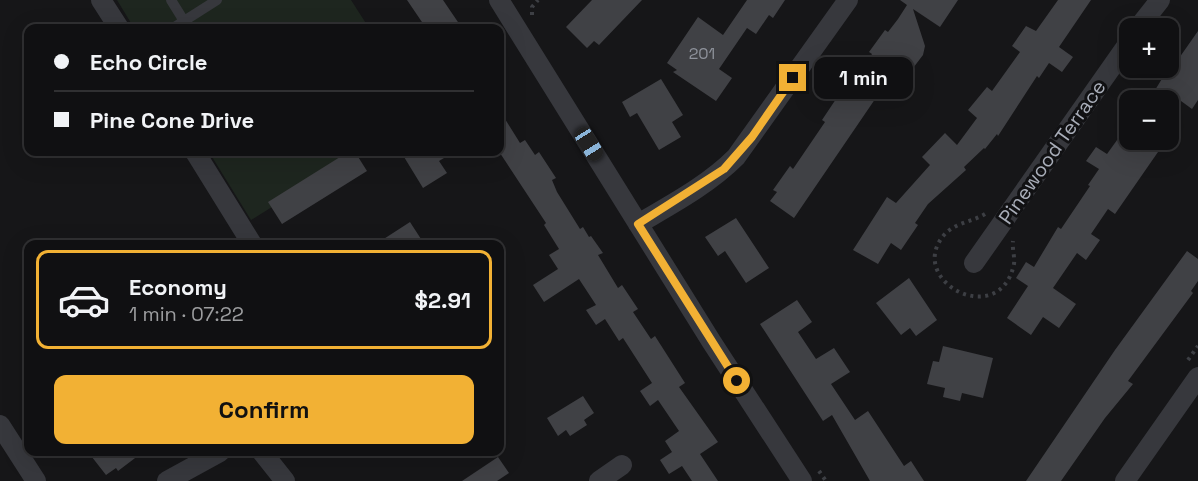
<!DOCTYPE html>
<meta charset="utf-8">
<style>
body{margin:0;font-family:"Space Grotesk",sans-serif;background:#19191b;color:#f1f3f6;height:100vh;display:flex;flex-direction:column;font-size:22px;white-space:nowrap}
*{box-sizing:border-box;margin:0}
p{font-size:20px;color:#9c9d9f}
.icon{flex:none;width:33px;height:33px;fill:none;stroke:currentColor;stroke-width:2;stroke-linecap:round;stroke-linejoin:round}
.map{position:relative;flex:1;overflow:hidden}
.details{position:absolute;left:24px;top:240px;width:480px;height:216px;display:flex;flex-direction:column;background:#101012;border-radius:12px;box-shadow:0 6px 24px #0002,0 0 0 2px #303032}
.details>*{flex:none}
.hud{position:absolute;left:24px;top:24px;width:480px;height:132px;border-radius:12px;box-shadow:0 6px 24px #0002,0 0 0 2px #303032;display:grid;align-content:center;height:132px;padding:0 30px;background:#101012}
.tools{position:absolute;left:1119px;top:18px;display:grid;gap:12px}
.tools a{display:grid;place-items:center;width:60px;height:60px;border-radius:12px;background:#101012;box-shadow:0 6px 24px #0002,0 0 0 2px #303032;font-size:30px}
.end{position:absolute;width:27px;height:27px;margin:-14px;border:8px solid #f2b134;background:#111;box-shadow:0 0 0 3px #111}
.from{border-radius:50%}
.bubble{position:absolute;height:42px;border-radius:12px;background:#101012;box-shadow:0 6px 24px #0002,0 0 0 2px #303032;font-size:20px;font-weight:600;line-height:42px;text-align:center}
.car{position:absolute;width:18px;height:36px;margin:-18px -9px;border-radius:8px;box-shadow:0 0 4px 2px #0007;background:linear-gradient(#222 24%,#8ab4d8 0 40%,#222 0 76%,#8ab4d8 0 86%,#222 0)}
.hud b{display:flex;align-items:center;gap:21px;height:57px;font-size:22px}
.hud b+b{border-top:2px solid #303032}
.hud i{width:15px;height:15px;background:#f1f3f6}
ul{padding:10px 0 0;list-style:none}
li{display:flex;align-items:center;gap:18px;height:99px;margin:0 12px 9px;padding:0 18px;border:3px solid transparent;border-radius:12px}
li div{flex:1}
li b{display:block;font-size:22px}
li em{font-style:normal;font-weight:600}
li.active{border-color:#f2b134}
li>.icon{width:54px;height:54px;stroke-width:1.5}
.action{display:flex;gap:12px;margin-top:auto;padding:12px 30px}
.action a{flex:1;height:69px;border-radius:12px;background:#f2b134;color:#111;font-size:24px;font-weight:600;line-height:69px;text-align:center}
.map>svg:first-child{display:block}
</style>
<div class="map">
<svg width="1198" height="481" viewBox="0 0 1198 481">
<rect width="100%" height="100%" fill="#161618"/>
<path fill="#1e261f" d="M117,0H351L369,28H134Z
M209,152H360L251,220Z"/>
<path fill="#404145" d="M407,0H443L462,28H426Z
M592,0H642L599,45L594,41L587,48L566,27Z
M747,0H785L773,18L769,15L756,34L747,28L719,69L732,78L716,101L673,72L677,70L667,63L698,17L723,35Z
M900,0H958L940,27L913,9L925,46L923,55L910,72L899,64L794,218L770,201L777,192L773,190L790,166L793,169L825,122L822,120L838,96L842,99L859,74L872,54L869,52L885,30L888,32L898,19L907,5Z
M1058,0H1091L1059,47L1073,57L1062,72L1049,63L1039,78L1037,76L998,136L997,134L985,149L984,148L964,167L966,170L928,204L915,223L918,225L901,250L891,243L878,264L853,250L887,197L896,203L930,165L922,157L945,133L957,145L977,118L968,110L987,87L992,91L1020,52L1012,46L1026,26L1036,31Z
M1198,31V100L1192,109L1181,101L1168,120V100H1149L1174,59L1177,61Z
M661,79L683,115L672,122L681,137L659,150L637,113L630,117L622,102Z
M500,111L520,143L525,140L535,155L539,152L556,178L552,180L557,192L580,229L583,227L589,237L591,236L603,253L598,255L618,288L622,285L638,309L633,312L651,339L655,336L685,383L679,387L718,442L700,454L718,481H692L682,466L669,474L660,460L672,452L665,441L679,431L658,400L650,406L640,391L652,383L623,338L619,341L605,319L596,325L586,310L596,305L579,279L544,302L533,285L558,269L549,255L559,249L544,225L546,223L500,153Z
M1130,122V140H1162L1155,149L1158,152L1115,214L1108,209L1091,234L1100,240L1086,260L1077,253L1053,288L1076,304L1059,328L1043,317L1031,335L1007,318L1028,286L1016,278L1026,262L1034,267L1058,227L1061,229L1090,186L1088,185L1099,169L1086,161L1096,147L1107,154Z
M348,152H355L367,171L282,224L268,202Z
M401,152H454L439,161L447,173L423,188Z
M736,218L769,268L746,283L725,251L718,256L705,237Z
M410,222L421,239L413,244H376Z
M1187,251L1198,259V281L1191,291L1193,293L1128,381L1133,384L1105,418L1061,481H1026L1115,350Z
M909,278L937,320L916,336L910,328L901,335L876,303Z
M797,300L812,322L798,332L816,359L834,348L850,372L831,384L855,420L868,411L904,466L911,461L924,481H870L832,415L823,421L760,324Z
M943,346L993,358L983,398L962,393L960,401L943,397L945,388L927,384L933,361L939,362Z
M583,396L594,413L584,420L587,425L570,436L566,430L558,436L547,418Z
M88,452H143L118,471L116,468L106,475Z
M498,457L509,473L497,481H462Z"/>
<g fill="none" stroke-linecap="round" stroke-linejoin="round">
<path stroke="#3d3f44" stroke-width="4" stroke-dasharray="3 4.5" stroke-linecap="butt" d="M532,15V7L538,0
M985,214C972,222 956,222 944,235C905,281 1000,331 1014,264C1015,257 1012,249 1013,241
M1188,360L1198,346
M819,471L826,481"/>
<path stroke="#37383d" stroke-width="10" d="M171,0L184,21L173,28
M184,21L217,0"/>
<path stroke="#37383d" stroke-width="20" d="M101,0L119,28
M499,0L711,341L802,481
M1138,28L1160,0
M195,152L252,244
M638,224C672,204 708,185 736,157L848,0
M974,263L1130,41
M0,425L36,481
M262,452L285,481
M167,481L220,452
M599,481L622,465
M1125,481L1198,377"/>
</g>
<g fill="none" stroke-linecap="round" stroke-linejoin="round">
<path stroke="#f2b134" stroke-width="8" d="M737,381L638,224L724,169L752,137L793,78"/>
</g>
<g text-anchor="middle" stroke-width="6" stroke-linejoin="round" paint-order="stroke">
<g font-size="16" fill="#8e929b">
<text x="702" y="59">201</text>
</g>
<g font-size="20" fill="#a8adb8" stroke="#111113">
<text transform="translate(1052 152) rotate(-55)" y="7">Pinewood Terrace</text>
</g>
</g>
</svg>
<div class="tools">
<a>+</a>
<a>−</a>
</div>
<i class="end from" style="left:737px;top:381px"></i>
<i class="end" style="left:793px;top:78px"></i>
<div class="bubble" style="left:814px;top:57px;width:99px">1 min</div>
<i class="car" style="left:589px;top:144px;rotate:148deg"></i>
<div class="hud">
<b><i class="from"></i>Echo Circle</b>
<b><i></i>Pine Cone Drive</b>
</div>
<section class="details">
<ul>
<li class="active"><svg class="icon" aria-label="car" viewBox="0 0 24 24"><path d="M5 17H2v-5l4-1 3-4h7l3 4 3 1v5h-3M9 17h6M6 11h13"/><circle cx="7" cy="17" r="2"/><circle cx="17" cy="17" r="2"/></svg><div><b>Economy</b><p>1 min · 07:22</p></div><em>$2.91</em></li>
</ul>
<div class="action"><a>Confirm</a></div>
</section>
</div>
